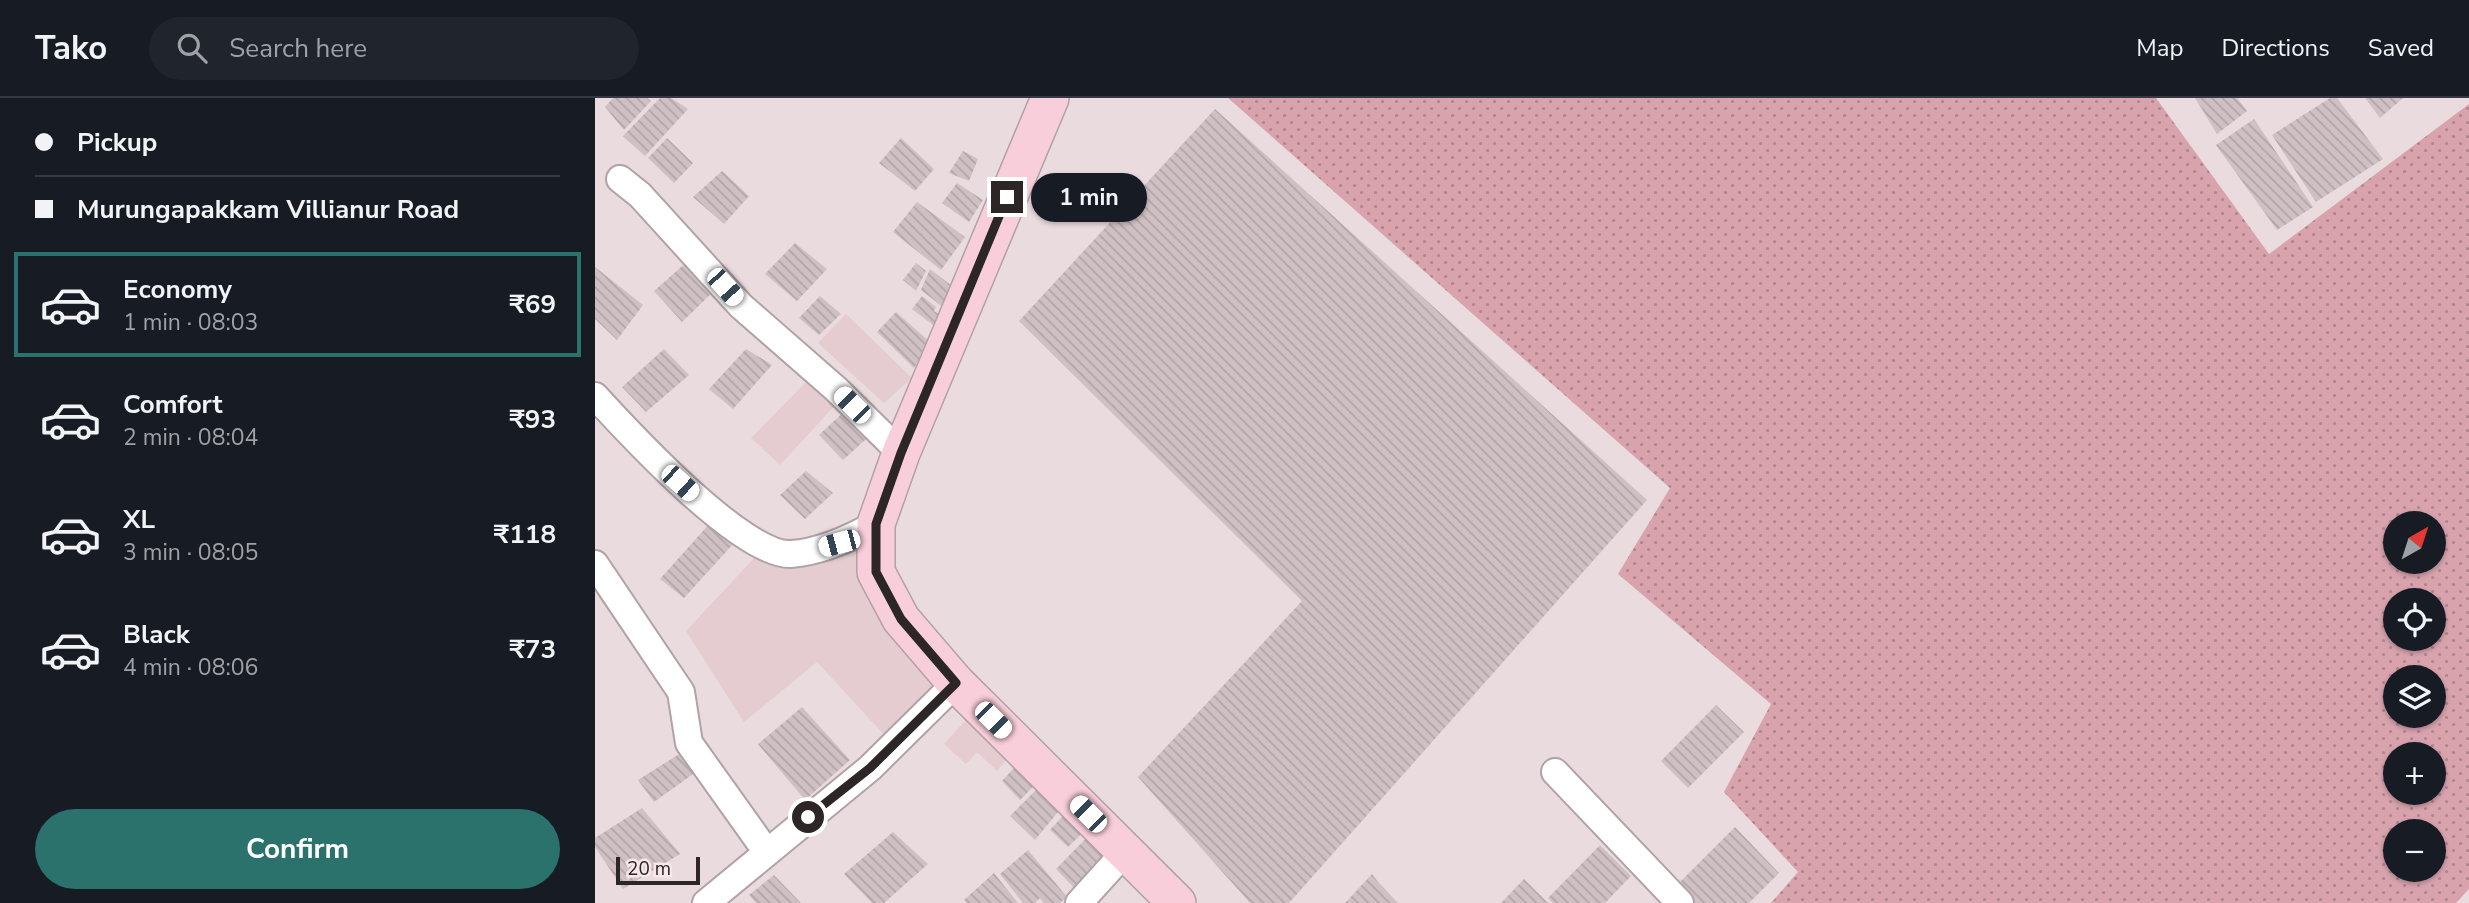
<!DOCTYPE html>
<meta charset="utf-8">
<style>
body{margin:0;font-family:"Nunito Sans",sans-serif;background:#20242c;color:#f1f3f6;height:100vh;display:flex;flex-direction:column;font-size:26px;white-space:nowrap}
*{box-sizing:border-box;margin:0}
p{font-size:23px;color:#9ea1a6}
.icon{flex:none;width:38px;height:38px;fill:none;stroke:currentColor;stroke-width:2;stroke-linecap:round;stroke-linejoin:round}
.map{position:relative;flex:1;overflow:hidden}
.details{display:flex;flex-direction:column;background:#171b24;width:595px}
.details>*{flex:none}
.hud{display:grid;align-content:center;height:154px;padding:0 35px;background:#171b24}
.needle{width:46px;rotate:39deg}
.buttons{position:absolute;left:1788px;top:413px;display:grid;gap:14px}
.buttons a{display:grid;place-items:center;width:63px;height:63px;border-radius:50%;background:#171b24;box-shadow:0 2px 5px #0004;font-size:35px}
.scale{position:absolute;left:21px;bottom:18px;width:84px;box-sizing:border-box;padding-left:7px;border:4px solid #2c2627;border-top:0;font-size:19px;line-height:24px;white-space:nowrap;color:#2c2627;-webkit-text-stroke:5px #f8e8eb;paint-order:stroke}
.end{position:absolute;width:32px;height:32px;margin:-16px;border:9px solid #2c2627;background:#fff;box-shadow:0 0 0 4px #fff}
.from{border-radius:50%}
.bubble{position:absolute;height:49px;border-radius:24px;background:#171b24;box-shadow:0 2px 5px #0004;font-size:23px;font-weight:700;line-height:49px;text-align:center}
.car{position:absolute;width:21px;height:42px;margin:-21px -10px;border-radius:9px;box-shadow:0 0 5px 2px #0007;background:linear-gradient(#fff 24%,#345 0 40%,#fff 0 76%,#345 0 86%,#fff 0)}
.hud b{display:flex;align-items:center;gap:24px;height:66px;font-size:26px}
.hud b+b{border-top:2px solid #363941}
.hud i{width:18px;height:18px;background:#f1f3f6}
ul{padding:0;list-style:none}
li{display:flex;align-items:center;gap:21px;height:105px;margin:0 14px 10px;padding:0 21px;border:4px solid transparent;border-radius:0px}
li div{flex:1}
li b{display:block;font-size:26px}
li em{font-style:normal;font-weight:700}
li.active{border-color:#2a726b}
li>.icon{width:63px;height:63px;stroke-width:1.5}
.cta{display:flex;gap:14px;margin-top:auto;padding:14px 35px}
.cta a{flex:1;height:80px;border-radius:42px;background:#2a726b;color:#fff;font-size:28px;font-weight:700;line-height:80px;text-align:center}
header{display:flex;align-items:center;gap:42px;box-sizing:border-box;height:98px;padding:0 35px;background:#171b24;border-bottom:2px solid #363941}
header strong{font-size:33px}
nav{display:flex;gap:38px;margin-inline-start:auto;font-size:24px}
.search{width:490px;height:63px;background:#20242c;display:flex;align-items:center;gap:18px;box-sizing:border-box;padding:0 24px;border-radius:38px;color:#9ea1a6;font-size:26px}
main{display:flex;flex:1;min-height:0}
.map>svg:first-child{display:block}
</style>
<header>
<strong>Tako</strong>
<div class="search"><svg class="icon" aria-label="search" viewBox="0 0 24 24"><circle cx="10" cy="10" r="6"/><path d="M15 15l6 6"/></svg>Search here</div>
<nav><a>Map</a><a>Directions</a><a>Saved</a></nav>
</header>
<main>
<section class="details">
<div class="hud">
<b><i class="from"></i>Pickup</b>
<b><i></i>Murungapakkam Villianur Road</b>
</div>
<ul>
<li class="active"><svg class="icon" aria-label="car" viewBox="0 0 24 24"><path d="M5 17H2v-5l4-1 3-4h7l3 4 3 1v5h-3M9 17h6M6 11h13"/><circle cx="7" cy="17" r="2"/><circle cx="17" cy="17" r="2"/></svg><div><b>Economy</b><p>1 min · 08:03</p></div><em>₹69</em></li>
<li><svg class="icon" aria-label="car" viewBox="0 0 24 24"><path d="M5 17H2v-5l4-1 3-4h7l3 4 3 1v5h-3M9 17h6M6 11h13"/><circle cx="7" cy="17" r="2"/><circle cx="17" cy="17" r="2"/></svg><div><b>Comfort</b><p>2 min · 08:04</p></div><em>₹93</em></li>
<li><svg class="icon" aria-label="car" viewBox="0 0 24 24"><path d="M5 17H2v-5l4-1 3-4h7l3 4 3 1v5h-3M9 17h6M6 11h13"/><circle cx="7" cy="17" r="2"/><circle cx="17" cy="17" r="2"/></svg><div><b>XL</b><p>3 min · 08:05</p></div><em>₹118</em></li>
<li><svg class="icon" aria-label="car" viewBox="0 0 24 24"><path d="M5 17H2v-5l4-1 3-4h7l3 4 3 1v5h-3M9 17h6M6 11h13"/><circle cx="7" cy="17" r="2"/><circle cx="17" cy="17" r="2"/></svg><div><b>Black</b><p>4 min · 08:06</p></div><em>₹73</em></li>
</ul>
<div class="cta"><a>Confirm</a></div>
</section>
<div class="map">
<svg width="1874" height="805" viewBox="0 0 1874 805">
<defs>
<pattern id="grass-dots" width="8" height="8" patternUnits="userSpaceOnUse" patternTransform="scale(1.75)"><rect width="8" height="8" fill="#d9a3ae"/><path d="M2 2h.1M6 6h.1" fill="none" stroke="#b0858e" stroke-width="1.8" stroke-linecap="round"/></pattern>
<pattern id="building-back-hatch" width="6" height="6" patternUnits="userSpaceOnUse" patternTransform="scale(1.75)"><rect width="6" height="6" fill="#cfc0c3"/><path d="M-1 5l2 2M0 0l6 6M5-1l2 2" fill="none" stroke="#b2a5a8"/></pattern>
</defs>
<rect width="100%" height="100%" fill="#eadbde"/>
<path fill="#e4ccd0" d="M251,216L317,280L289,305L223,245Z
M217,278L244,303L185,367L156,340Z
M263,454L350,583L292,640L222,564L149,624L91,533L161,458L232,459Z
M381,611L421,650L402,673L382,654L371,666L349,646Z"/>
<path fill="url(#grass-dots)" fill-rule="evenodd" d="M633,0H1561L1674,156L1874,6V791L1861,805H1176L1203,774L1129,694L1176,606L1023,476L1075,390ZM1801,425H1839V464H1801ZM1801,502H1839V541H1801ZM1801,579H1839V618H1801ZM1801,656H1839V695H1801ZM1801,733H1839V772H1801Z"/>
<path fill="url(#building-back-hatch)" d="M18,0H52L56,3L29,32L10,9Z
M65,0H76L93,11L50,58L28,38Z
M1600,0H1642L1652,13L1622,36Z
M1735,0H1742L1788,61L1721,104L1677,37Z
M1770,0H1808L1785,20Z
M620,11L1052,402L694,805H655L543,679L707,503L424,223Z
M1659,21L1718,109L1682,132L1621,47Z
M72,40L98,65L79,85L53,60Z
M306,40L339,71L320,93L284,65Z
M368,53L383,61L374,83L354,75Z
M127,73L154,98L129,126L98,99Z
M362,85L388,102L374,124L347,105Z
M322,104L370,139L346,172L298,134Z
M200,145L232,171L202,203L170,176Z
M94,162L120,192L87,224L59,193Z
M321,165L331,173L321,193L308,182Z
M0,169L48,207L22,242L0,221Z
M335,171L357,188L349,210L326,192Z
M225,198L246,216L224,237L204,220Z
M327,198L341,209L339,213L346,217L342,230L317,211Z
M301,214L336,245L319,270L282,234Z
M69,251L94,277L51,314L27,289Z
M151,251L177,267L138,311L114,291Z
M254,309L280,333L248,362L224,337Z
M211,373L238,395L210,421L185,397Z
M116,424L139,445L89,500L65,481Z
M1121,607L1149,634L1093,690L1066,663Z
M207,609L255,662L210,702L163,646Z
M89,653L101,674L59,704L43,682Z
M429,659L448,679L425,702L407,683Z
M451,682L472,703L440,742L415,718Z
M477,708L496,727L473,749L455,732Z
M47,710L85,756L28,791L0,749V740Z
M1140,729L1184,775L1154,805H1100L1083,786Z
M500,731L523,754L484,795L461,771Z
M298,734L333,766L289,805H277L249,776Z
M1005,747L1036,778L1010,805H958L953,800Z
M433,752L472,799L465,805H449L445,800L440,805H428L405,776Z
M399,775L423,805H372L369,802Z
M777,776L783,784L803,805H750Z
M179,777L206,805H161L154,797Z
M929,781L953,805H906Z"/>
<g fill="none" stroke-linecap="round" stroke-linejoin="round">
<g stroke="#b1a2a5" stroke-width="30">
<path id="street" d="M25,81L45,97L146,208L241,291L306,355
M0,298C33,334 148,459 196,456C226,454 256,440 281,426
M0,466L86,594L94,645L171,753
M960,674L1085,805
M111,805L275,670L361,585
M484,805L530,754"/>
</g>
<g stroke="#b1a2a5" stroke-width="40">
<path id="secondary" d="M455,0L306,355L281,426V474L306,521L361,585L582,805"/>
</g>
<use href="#street" stroke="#fff" stroke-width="26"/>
<use href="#secondary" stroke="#f8ceda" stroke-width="37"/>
</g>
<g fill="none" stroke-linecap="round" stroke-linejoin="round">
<path stroke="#2c2627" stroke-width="9" d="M213,719L275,670L361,585L306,521L281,474V426L306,355L412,99"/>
</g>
</svg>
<div class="buttons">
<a><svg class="needle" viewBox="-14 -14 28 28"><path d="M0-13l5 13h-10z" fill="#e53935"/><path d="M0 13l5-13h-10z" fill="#9ea1a6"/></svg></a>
<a><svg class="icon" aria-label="locate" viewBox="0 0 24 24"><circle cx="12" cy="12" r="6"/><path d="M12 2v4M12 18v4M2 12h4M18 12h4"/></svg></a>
<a><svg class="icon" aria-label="layers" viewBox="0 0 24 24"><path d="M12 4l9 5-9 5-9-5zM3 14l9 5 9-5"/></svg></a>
<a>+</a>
<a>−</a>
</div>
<div class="scale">20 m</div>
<i class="end from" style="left:213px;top:719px"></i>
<i class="end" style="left:412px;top:99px"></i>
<div class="bubble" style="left:436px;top:75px;width:116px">1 min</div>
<i class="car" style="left:130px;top:189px;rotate:138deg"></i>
<i class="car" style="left:257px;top:307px;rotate:315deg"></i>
<i class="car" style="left:85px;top:385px;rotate:132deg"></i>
<i class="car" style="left:244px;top:445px;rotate:255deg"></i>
<i class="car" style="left:398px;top:622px;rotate:135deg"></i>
<i class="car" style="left:493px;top:716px;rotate:315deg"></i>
</div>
</main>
